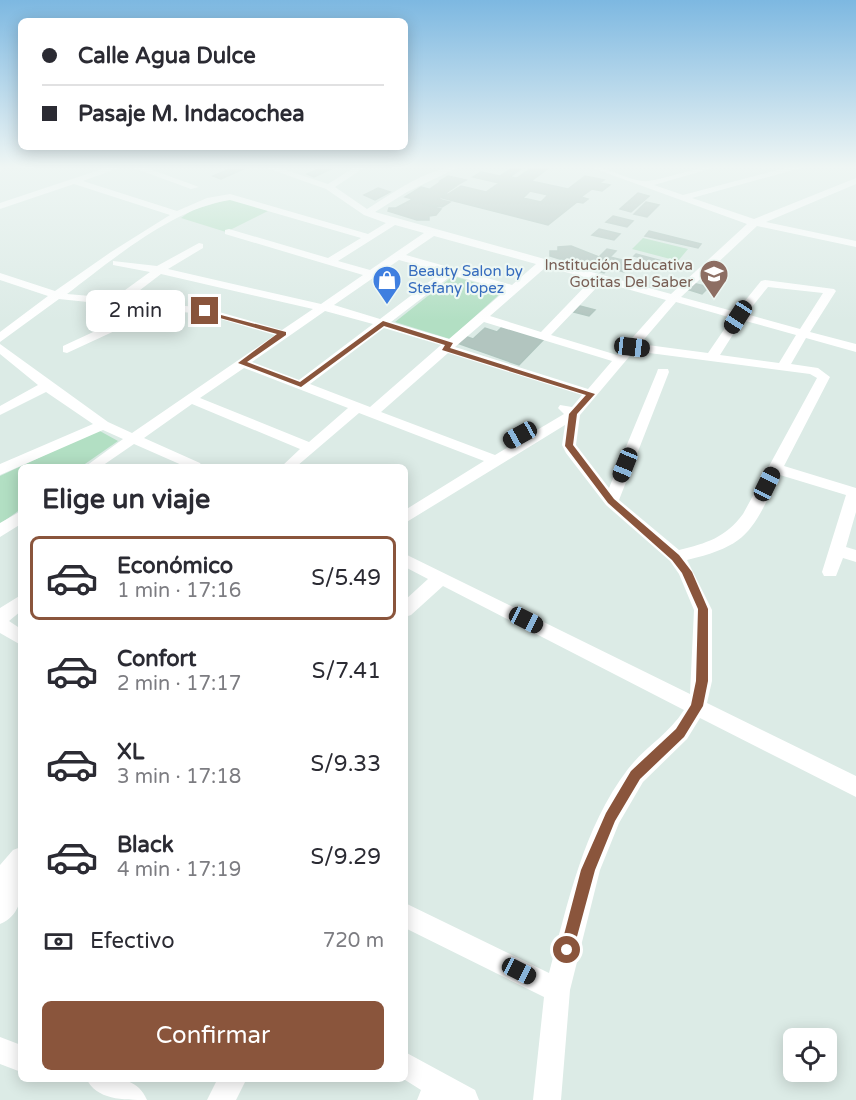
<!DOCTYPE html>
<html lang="es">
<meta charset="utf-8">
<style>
body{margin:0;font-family:"Varela Round",sans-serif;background:#f7f7f7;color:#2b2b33;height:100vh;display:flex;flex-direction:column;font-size:22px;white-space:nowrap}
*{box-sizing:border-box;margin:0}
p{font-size:20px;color:#7c7c81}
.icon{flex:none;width:33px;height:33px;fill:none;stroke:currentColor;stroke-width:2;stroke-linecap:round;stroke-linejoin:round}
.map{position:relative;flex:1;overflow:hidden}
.side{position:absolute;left:18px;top:464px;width:390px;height:618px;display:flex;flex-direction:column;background:#fff;border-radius:9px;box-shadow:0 3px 15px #0003}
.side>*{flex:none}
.guide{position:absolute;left:18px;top:18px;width:390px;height:132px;border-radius:9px;box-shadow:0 3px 15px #0003;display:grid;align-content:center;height:132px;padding:0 24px;background:#fff}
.controls{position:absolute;left:783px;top:1028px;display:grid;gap:12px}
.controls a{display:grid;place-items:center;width:54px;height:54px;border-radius:9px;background:#fff;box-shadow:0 3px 15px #0003;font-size:30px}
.end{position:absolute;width:27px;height:27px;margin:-14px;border:8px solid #8a553c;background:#fff;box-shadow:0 0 0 3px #fff}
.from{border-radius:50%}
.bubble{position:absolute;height:42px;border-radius:9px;background:#fff;box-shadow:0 3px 15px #0003;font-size:20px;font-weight:600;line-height:42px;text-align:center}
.car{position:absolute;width:18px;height:36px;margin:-18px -9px;border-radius:8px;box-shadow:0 0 4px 2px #0007;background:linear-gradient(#222 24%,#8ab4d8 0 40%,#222 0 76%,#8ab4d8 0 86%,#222 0)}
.guide b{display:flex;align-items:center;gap:21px;height:57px;font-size:22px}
.guide b+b{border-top:2px solid #e1e1e2}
.guide i{width:15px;height:15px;background:#2b2b33}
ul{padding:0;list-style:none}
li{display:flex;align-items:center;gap:18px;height:84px;margin:0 12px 9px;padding:0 12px;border:3px solid transparent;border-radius:9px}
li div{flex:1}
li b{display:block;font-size:22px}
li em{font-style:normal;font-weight:600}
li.current{border-color:#8a553c}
li>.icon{width:54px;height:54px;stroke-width:1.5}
h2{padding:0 24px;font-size:27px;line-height:72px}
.pay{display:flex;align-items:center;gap:15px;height:66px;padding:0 24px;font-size:22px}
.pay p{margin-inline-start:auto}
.button{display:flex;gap:12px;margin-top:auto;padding:12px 24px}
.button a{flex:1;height:69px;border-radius:9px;background:#8a553c;color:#fff;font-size:24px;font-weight:600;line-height:69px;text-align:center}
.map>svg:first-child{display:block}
</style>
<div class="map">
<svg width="856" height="1100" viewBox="0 0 856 1100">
<rect width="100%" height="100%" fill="#dcebe6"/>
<path fill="#b2dfc3" d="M230,199L270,210L226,232L181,218L192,210Z
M643,238L688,249L678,261L632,249Z
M453,276L503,291L450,339L395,322Z
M98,430L118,441L82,466H21V509L0,524V476Z"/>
<path fill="#b2c5bf" stroke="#afc5be" stroke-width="1.5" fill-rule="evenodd" d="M234,167H248L221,179L213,176Z
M323,167H335L314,177L307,174Z
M513,167H523L510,177L517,178L531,168L527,167L549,168L531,181L568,189L585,176L604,180L600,183L610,185L602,191L592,189L581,197L588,199L583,203L577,202L548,225L442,198L461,186L486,192L499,183L473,177L481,172L500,176ZM530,191L548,195L541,202L523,198Z
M448,176L466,180L457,185L440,181Z
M440,182L456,186L446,193L430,189Z
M421,187L447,194L438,199L450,202L442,207L422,204L441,209L436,215L429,216V220H417L388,211L389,208H396L413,199L405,197Z
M378,188L390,192L375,200L364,195Z
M638,193L649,196L631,212L620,209Z
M646,202L659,205L647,217L634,214Z
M613,216L633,221L627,227L606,222Z
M599,229L620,234L614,240L592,235Z
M649,231L701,244L698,248L645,236Z
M571,246L599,257L607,249L616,251L610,257L634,263L624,272L609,268L604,273L550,256V251H558V247Z
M636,254L673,264L667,271L637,263L642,258L634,256Z
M692,283L709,287L702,294L686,289Z
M580,306L595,310L589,316L574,312Z
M502,327L543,340L519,365L457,343L465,336L473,339L485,328L497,332Z"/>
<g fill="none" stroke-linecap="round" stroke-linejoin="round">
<path fill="#fff" fill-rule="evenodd" d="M0,167H5L0,171Z
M108,167H121L83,181L177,211L207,198L230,194L368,234L386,223L364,215L326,189L264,167H277L328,184L355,167H365L335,187L367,209C393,193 428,167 459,167L407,192L375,212L671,294L747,224L590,167C609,167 633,183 648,181C671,178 692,167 716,167L654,185L683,195L789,167H804L692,198L754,219L856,178V184L766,222L856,241V247L757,226L681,297L736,312L761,281L765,280L834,289L836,291L810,332L856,344V352L806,338L791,364L818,368L830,377L784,466L856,488V512L846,547L856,550V562L843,558L836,576H824L822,572L846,495L780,475C752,529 751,545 687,560L712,610V681L707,703L856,776V797L700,718L687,739L643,782L619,823L600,870L570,990L561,1100H533L544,997L405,928V903L549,973C568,903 583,828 628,769C645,747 669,734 684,710L443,586L411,615L405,617V600L428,579L405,567V554L690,694L694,610L679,574L670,561L606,505L566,453L562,445L565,425L405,523V510L484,461L359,413L297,466H282L300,449L192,404L144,438L200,463L202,466H184L134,444L102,466H86L123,439L103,430L0,475V464L93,424L46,392L0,415V406L38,385L0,354V344L108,422L132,433L275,335L204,314L160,310L67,353L63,352V346L145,308L59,299L0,342V332L48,296L0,280V273L55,291L111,252L170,215L74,184L0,209V203ZM230,200L361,238L328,258L229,229L225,230V234L363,275L321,304L168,269L203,248V244L199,243L157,266L113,261V265L150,272L114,298L67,294C112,260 173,208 230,200ZM395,225L424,233L370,270L338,261ZM434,236L536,264L512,285L406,255ZM399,260L442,272L380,319L334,305ZM546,267L592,279L541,332L490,316ZM161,274L313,309L282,330L205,308L127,300ZM452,275L506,290L449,339L391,322ZM602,282L666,300L617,355L551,335ZM768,287L823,293L800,329L746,314ZM676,302L732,318L708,353L640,344ZM325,311L373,324L299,380L252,362ZM742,320L796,335L779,363L720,355ZM484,322L612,361L588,389L455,347ZM384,328L441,345L370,407L310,384ZM634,351L810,374L817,378L743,514C725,538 707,543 679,550L619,500L669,372L668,369H658L657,372L609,488L576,445L580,415ZM448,353L582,395L572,407L560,405L558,408L564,414L495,455L381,412ZM244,368L348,408L309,442L200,398Z
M131,167H144L199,187L191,189Z
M21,511V524L0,537V523Z
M21,595V611L9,621L21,629V645L0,633V608Z
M21,847C21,874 30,912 0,924V865L13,850Z
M0,1037L21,1045V1072L0,1064Z
M405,1052L475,1090L479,1100H417L421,1090L402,1078H405Z
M86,1078C109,1078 136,1074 147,1100C123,1100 96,1100 86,1078Z
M218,1078H247L236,1100H207Z"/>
</g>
<linearGradient id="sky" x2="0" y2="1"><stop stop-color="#7db8e1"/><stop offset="0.52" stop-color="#eff6f4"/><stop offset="1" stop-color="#eff6f4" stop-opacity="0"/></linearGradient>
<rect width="856" height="321" fill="url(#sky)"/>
<path fill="#8a553c" d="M202,310L286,332V335L247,362L300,382L383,321L453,343L450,348L595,394L577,414L573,445L614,499L679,555L692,572L708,609V681L703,706L684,737L640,779L615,821L595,870L572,955L567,957L562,955L560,950L581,870L606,813L631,771L676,729L691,705L696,681L698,609L682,573L672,560L608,503L565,446L569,414L586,395L442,350L445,345L384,326L301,387L238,363L277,334L202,313Z"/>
<defs>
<g id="school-pin" transform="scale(1.5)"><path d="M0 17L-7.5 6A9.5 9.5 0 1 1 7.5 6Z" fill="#8d6e63" stroke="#edf7f3"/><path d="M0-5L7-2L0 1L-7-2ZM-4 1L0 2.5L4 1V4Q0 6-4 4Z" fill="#fff"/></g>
<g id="shop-pin" transform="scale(1.5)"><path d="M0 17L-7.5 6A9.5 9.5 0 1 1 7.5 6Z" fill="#3f7fe0" stroke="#edf7f3"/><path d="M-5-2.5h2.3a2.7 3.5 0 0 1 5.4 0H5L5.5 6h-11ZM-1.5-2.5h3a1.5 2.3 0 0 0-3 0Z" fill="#fff"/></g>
</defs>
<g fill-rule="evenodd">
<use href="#school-pin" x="714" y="274"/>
<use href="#shop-pin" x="387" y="280"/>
</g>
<g text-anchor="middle" stroke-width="4.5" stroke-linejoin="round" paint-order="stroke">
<g font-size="15" fill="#785e54" stroke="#edf7f3" text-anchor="end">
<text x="693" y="270">Institución Educativa<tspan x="693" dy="17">Gotitas Del Saber</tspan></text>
</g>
<g font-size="15" fill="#366cbe" stroke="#edf7f3" text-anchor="start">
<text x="408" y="276">Beauty Salon by<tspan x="408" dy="17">Stefany lopez</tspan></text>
</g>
</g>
</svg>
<div class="controls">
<a><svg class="icon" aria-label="locate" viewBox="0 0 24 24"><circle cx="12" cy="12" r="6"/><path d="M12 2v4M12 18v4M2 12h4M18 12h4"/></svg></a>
</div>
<i class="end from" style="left:567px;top:950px"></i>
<i class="end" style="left:205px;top:311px"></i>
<div class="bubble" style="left:86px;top:290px;width:99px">2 min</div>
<i class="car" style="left:738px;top:317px;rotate:213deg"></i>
<i class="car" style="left:632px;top:347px;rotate:97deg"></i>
<i class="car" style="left:520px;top:435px;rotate:241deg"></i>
<i class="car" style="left:625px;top:465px;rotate:202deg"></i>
<i class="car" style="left:767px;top:484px;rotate:26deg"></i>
<i class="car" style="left:526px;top:620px;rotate:117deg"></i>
<i class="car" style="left:519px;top:971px;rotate:117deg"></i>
<div class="guide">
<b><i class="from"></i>Calle Agua Dulce</b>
<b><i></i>Pasaje M. Indacochea</b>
</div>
<section class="side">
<h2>Elige un viaje</h2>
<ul>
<li class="current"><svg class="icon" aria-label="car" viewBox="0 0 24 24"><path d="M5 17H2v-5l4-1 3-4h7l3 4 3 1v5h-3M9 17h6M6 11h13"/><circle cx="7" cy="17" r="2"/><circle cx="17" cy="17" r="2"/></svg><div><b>Económico</b><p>1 min · 17:16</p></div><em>S/5.49</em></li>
<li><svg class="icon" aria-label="car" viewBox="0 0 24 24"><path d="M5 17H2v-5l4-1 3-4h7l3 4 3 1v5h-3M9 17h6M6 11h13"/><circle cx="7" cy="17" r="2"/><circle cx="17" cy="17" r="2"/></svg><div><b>Confort</b><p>2 min · 17:17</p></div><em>S/7.41</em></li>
<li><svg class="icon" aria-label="car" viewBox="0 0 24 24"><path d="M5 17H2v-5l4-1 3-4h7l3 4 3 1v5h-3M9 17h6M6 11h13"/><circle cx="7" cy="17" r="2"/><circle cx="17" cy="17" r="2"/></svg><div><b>XL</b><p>3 min · 17:18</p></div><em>S/9.33</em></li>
<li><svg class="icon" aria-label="car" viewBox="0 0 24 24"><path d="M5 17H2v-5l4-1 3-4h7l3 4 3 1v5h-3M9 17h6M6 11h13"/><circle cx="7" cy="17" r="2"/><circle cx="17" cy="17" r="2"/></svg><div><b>Black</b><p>4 min · 17:19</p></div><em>S/9.29</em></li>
</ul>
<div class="pay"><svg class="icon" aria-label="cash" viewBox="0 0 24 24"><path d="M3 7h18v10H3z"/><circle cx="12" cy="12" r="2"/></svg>Efectivo<p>720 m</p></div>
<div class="button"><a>Confirmar</a></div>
</section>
</div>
